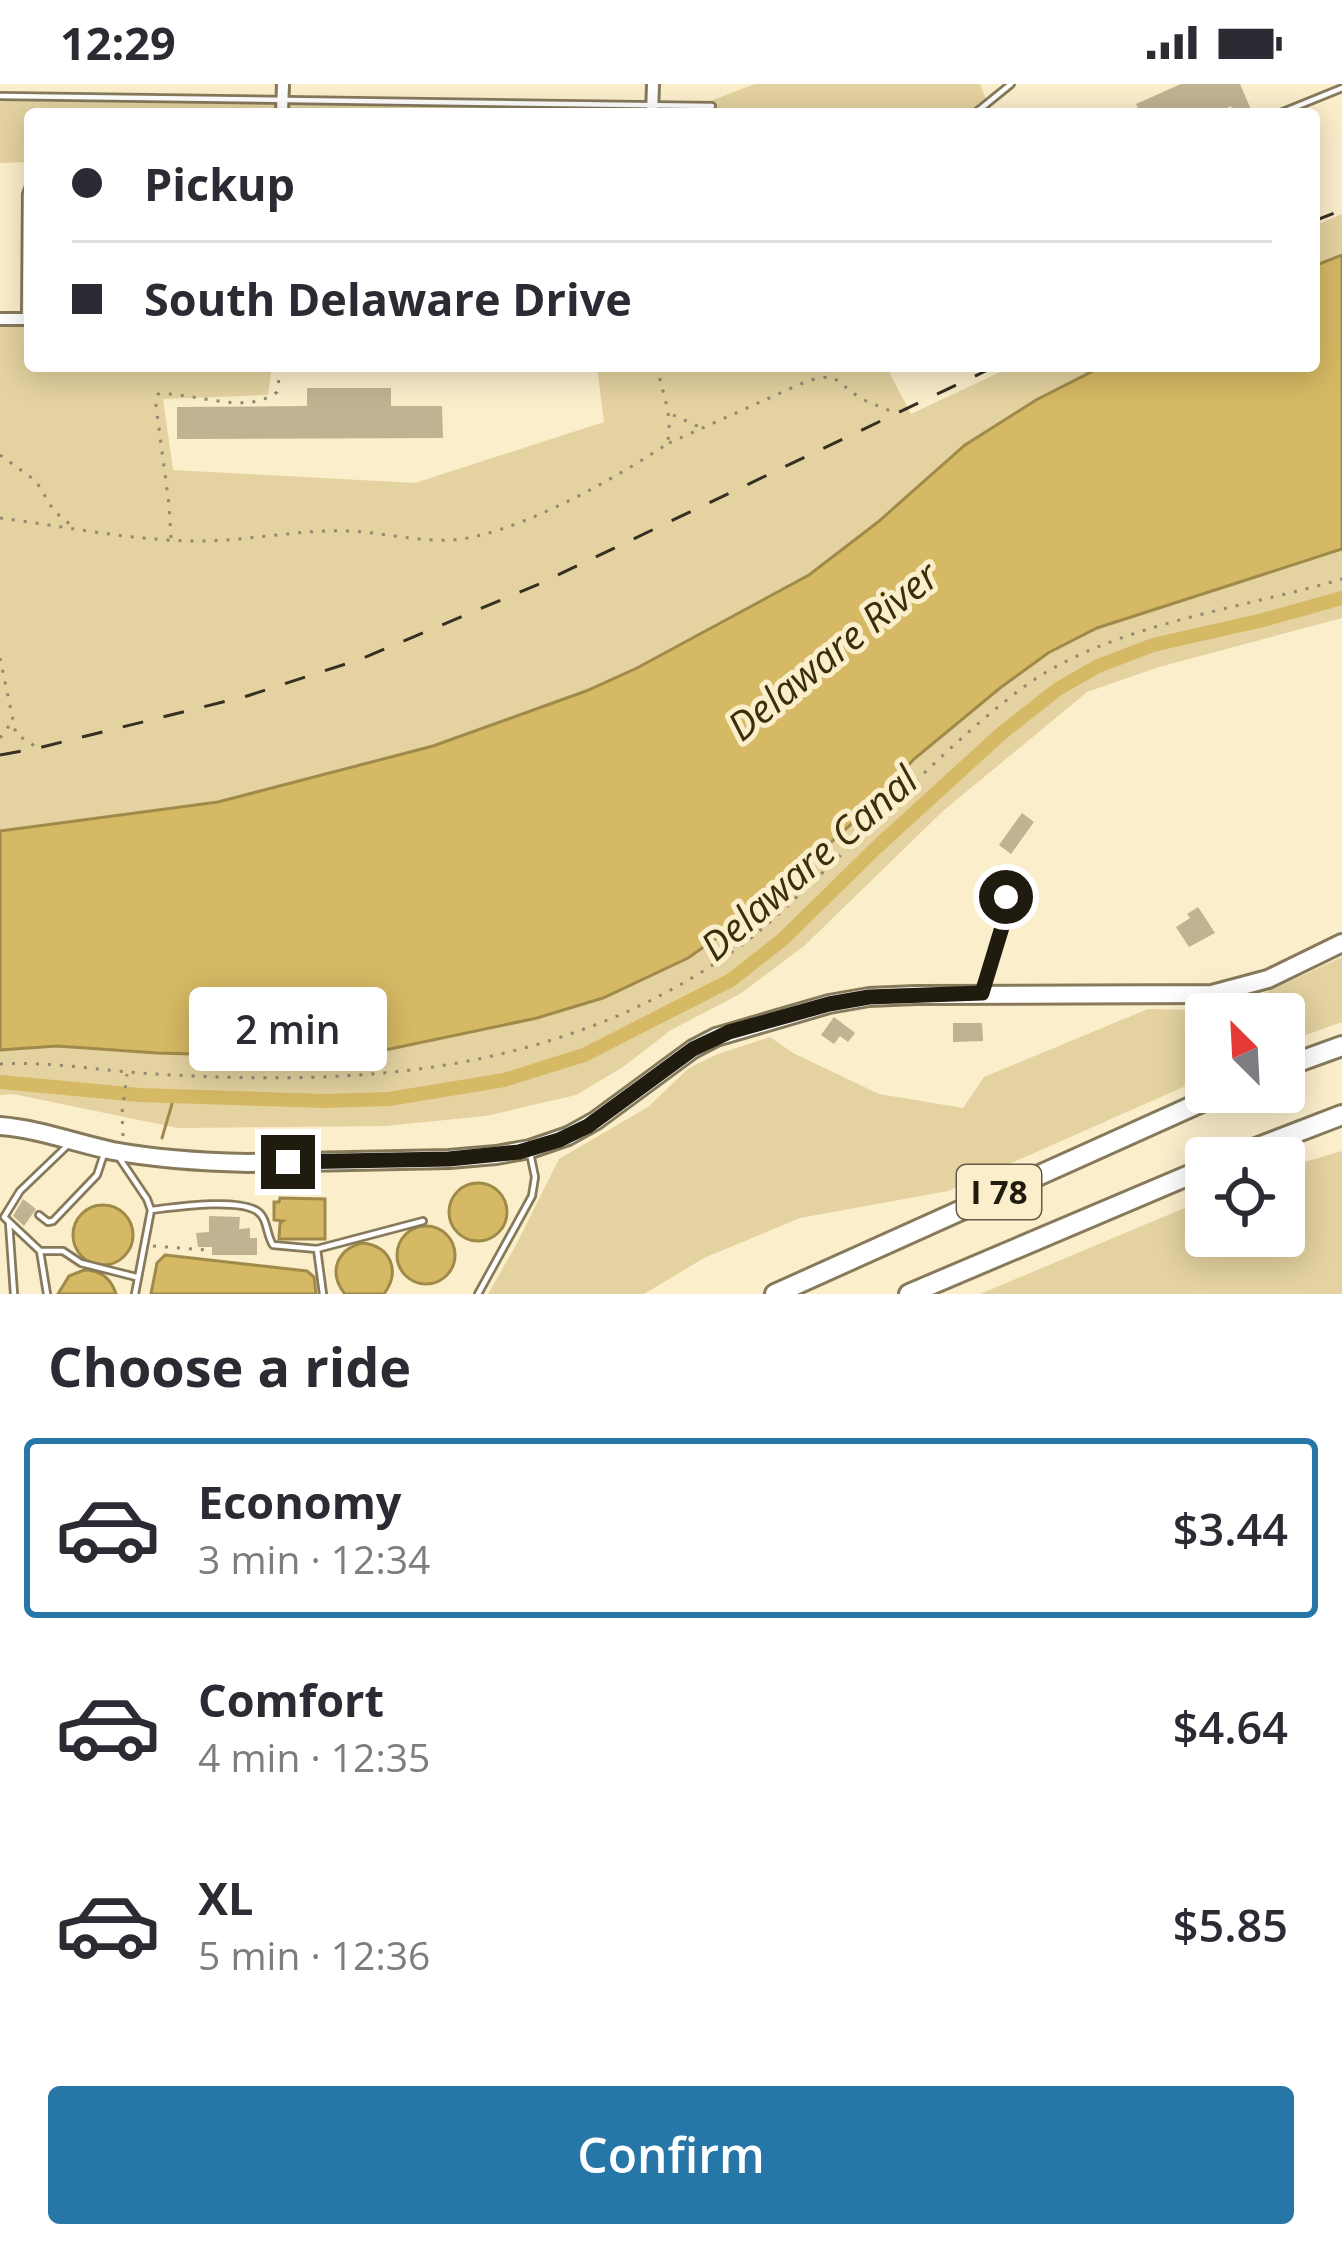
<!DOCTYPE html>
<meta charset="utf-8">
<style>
body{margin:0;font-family:"Open Sans",sans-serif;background:#f2f2f3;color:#2b2b33;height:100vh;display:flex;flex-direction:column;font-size:45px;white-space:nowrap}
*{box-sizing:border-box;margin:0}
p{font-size:39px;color:#7c7c81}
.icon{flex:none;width:66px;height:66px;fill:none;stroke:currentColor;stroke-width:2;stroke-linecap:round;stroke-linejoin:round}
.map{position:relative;height:1210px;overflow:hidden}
.details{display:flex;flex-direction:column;background:#fff;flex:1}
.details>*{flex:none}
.banner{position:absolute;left:24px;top:24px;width:1296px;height:264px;border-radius:12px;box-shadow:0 6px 30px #0003;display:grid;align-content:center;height:264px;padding:0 48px;background:#fff}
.needle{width:78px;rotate:336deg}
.tools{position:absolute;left:1185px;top:909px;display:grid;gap:24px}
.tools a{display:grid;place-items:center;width:120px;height:120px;border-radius:12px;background:#fff;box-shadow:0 6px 30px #0003;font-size:60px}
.end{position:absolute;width:54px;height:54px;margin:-27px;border:15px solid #201b0f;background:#fff;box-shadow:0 0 0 6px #fff}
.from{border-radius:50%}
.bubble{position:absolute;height:84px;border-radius:12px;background:#fff;box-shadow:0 6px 30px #0003;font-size:39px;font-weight:600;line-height:84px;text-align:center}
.banner b{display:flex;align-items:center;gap:42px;height:114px;font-size:45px}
.banner b+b{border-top:3px solid #e1e1e2}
.banner i{width:30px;height:30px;background:#2b2b33}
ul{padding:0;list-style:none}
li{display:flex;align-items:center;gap:36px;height:180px;margin:0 24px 18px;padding:0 24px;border:6px solid transparent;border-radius:12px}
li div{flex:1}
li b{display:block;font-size:45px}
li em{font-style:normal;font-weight:600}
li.selected{border-color:#2776a8}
li>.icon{width:108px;height:108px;stroke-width:1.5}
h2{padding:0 48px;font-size:54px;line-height:144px}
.action{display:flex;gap:24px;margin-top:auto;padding:24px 48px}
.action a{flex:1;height:138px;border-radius:12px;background:#2776a8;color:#fff;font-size:48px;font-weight:600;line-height:138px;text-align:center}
.status{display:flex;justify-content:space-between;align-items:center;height:84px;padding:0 60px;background:#fff;direction:ltr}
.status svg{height:33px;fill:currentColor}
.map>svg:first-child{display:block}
</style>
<div class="status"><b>12:29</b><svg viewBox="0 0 49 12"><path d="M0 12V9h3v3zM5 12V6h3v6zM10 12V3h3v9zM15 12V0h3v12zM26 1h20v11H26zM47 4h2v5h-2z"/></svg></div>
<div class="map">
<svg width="1342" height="1210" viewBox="0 0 1342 1210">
<rect width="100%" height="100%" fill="#fbeecb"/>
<path fill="#e4d2a0" d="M755,0H980L992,30H30V78L0,79V14L681,28Z
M1342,130V171L1314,182V142Z
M0,237H30V282H272L268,311L163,315L173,386L415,399L604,338L597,282H886L911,330L1013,282H1103L1036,316L809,491L637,584L586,607L433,662L218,718L0,747Z
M1342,465V534L1159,583L1087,608L943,727L804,862L740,910L671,946L623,983L576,1011L486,1032L385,1042L178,1044L13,1010L0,1011V966L57,962L157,969L305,973L390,965L537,934L754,828L869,724L914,675L1000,604L1048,569L1097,544Z
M1342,873V938L1284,959V930H1206V993L948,1107L800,1134L704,1174L644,1210H488L516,1161L559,1075L648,1023L689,984L718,970L770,953L793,969L879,1010L963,1024L984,993L1148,925L1202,926L1260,911Z
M1342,1067V1210H980L1206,1115V1152H1284V1084Z"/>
<path fill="#d6b964" stroke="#9f8a4a" stroke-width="3" d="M1342,171V465L1097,544L1048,569L1000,604L914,675L869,724L754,828L688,874L603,914L537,934L390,965L305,973L157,969L57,962L0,966V747L218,718L433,662L586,607L637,584L809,491L878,438L965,361L1036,316L1103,282H1314V182Z
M449 1128a29 29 0 1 1 58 0a29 29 0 1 1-58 0Z
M280,1114L325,1115V1155H279L280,1139L283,1137L274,1136V1118H279Z
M73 1151a30 30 0 1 1 60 0a30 30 0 1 1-60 0Z
M397 1171a29 29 0 1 1 58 0a29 29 0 1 1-58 0Z
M362,1159C391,1162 401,1187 384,1210H345C328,1189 336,1166 362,1159Z
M165,1171L307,1187L314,1193L316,1210H151L157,1179Z
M84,1186C101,1186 111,1194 116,1210H58L69,1192Z"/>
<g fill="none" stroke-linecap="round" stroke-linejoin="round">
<path stroke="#9f8a4a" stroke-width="3" d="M162,1054L174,1013"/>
<path stroke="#d6b964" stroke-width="14" d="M0,998L139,1011L326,1017L389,1015L504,996L584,971L731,896L782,856L878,762L1003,648L1058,605L1098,582L1153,561L1263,536L1342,514"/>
</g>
<path fill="#bfb392" d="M1181,0H1240L1253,30H1234L1231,22L1213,30H1141L1136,20Z
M307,304H391V322H442L443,354L177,355V323L307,322Z
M1022,729L1034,738L1011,770L999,761Z
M1198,823L1215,849L1189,863L1176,843L1190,834L1187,830Z
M834,933L855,949L848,958L840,952L834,960L821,951Z
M953,939H982L983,957L953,958Z
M23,1115L36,1125L24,1142L13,1132Z
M209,1132L240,1133L239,1145L250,1144V1154H257V1171H212V1163H198L196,1149L209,1148Z"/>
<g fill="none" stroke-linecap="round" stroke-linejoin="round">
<g stroke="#867a5b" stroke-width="10">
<path id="service" d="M0,12L712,22
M974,30L1011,0
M1278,30L1342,4
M25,235L26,110L30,99
M984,903L1003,840L1009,786
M118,1072L147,1115L151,1126L135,1210
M151,1126C176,1123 237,1114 257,1127C268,1134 266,1151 273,1161L317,1165L323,1210
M39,1131L48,1138L53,1137L97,1091L104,1070
M9,1139L14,1210
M317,1165L423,1137
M40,1167H63L81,1179L136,1193
M47,1210L40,1167L4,1133L20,1107L69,1060
M478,1210L532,1112L535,1093L530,1069"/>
</g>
<g stroke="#867a5b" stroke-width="16">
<path id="minor" d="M282,29L283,0
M652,30L653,0
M0,235H30"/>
</g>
<g stroke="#867a5b" stroke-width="22">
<path id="trunk" d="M0,1042C39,1045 75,1059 113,1067C157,1075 203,1078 248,1079L449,1075L496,1071L530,1065L568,1052L595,1037L693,965L716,953L829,920L869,913L916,911L1212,910L1268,895L1342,859"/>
</g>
<g stroke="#867a5b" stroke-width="24">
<path id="motorway" d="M1284,983L1342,962
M1230,1074L1342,1031
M775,1210L1224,1008
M909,1210L1206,1084"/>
</g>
<path stroke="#928971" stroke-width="3" stroke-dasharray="3 9" stroke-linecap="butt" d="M673,331L702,344
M669,359L805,298C839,287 833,296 859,313C870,320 884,323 896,330
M0,371L36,397L54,427L72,442
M0,434C63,442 128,456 192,457C245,458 297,445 349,447C393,449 433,463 477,452C537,438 616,394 667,360C674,333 662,309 657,282
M171,454L169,421L156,322L158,310C195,308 246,332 277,308L281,282
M0,574L16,650L38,664
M0,654L11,639
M0,980C50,977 103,987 154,990C295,998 431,997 567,951C633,929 696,896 751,854C775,835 796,813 818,793C884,730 952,656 1025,602C1111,540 1241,525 1342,495
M123,1052L122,1029L127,990
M153,1162L207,1166"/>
<use href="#service" stroke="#fff" stroke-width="4.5"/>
<use href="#minor" stroke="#fff" stroke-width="10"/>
<use href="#trunk" stroke="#fff" stroke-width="16"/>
<use href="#motorway" stroke="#fff" stroke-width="18"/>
<path stroke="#363022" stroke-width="3" stroke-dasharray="21 21" stroke-linecap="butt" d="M1314,137L1342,126
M0,671L38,664L247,612L361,575L539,500L996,282"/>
</g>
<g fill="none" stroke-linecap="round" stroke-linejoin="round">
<path stroke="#201b0f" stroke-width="15" d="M288,1078L449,1075L519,1068L559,1056L588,1042L693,965L729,948L829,920L869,913L982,909L1003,840L1006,813"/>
</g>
<g text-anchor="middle" stroke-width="10" stroke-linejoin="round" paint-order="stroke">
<rect fill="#fbeecb" stroke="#625a47" stroke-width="3" x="957" y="1081" width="84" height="54" rx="9"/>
<g font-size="33" font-weight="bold" fill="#201b0f">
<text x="999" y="1120">I 78</text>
</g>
<g font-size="39" font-style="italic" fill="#3b2f09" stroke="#fbeecb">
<text transform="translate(833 567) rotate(-39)" y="14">Delaware River</text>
<text transform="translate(809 779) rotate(-41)" y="14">Delaware Canal</text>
</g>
</g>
</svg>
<div class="tools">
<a><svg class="needle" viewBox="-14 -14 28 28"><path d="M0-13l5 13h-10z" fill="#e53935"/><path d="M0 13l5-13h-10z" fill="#7c7c81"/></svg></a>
<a><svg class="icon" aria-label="locate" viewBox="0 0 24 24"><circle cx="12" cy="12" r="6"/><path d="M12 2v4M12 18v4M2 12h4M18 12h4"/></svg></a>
</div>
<i class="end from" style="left:1006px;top:813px"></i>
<i class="end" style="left:288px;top:1078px"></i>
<div class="bubble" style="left:189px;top:903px;width:198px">2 min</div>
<div class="banner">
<b><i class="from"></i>Pickup</b>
<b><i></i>South Delaware Drive</b>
</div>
</div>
<section class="details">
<h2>Choose a ride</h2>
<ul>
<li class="selected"><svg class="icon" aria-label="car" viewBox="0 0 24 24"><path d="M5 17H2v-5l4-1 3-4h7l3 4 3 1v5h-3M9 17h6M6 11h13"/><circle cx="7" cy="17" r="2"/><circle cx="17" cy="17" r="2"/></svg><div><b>Economy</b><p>3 min · 12:34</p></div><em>$3.44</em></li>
<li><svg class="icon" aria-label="car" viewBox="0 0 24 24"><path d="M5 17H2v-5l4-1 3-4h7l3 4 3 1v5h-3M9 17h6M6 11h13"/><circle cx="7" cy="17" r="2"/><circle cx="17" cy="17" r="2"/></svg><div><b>Comfort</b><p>4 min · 12:35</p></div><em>$4.64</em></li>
<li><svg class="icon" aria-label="car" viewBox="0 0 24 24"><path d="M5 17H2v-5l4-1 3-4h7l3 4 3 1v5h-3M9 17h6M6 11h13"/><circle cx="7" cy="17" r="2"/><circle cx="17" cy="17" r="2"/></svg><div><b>XL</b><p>5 min · 12:36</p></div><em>$5.85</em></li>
</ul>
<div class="action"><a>Confirm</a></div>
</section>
